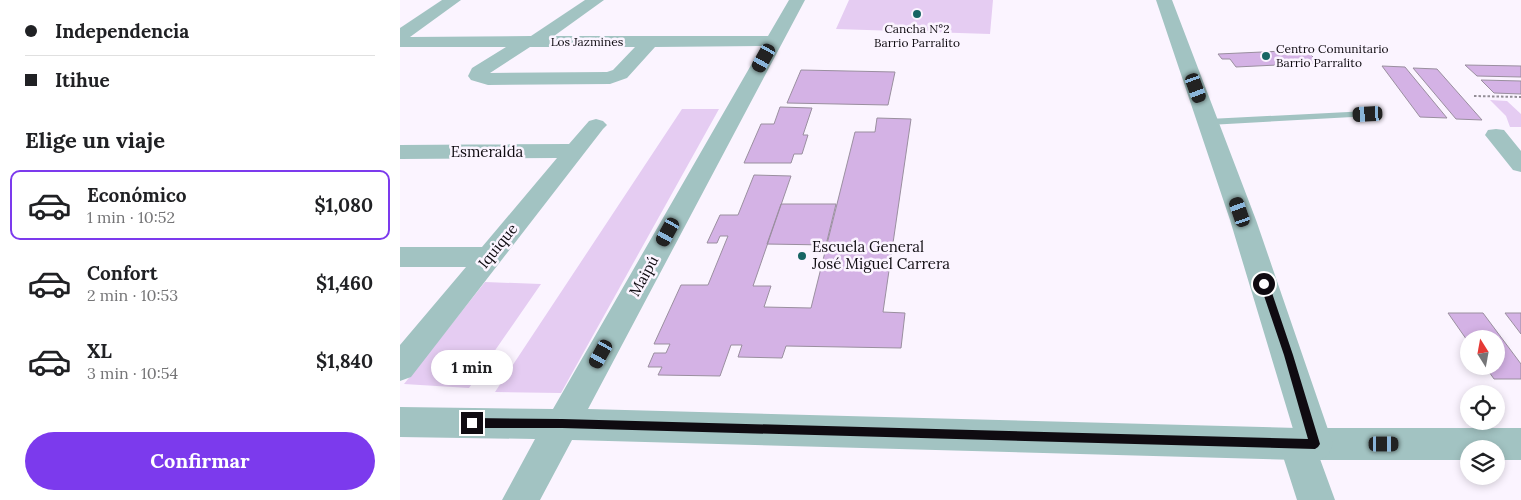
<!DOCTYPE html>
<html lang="es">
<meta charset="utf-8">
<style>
body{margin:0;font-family:Lora,serif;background:#f2f2f2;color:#202124;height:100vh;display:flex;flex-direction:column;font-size:19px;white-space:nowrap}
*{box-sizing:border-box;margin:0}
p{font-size:16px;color:#757577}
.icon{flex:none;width:28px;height:28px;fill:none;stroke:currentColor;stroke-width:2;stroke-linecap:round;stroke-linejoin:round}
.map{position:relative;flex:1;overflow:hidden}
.sheet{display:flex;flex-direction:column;background:#fff;width:400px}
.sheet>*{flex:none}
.top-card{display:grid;align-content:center;height:110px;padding:0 25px;background:#fff}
.needle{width:32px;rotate:349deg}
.fabs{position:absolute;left:1060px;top:330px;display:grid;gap:10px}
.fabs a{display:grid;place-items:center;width:45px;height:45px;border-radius:50%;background:#fff;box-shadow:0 2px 8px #0003;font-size:25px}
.end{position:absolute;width:22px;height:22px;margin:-11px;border:6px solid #0f0b11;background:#fff;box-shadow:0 0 0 2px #fff}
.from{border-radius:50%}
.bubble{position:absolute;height:35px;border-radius:18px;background:#fff;box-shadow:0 2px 8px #0003;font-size:16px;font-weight:800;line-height:35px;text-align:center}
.car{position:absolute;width:15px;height:30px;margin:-15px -8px;border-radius:6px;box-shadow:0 0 4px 1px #0007;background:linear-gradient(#222 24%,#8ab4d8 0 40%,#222 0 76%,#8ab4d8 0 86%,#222 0)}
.top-card b{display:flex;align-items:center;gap:18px;height:48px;font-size:19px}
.top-card b+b{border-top:1px solid #e0e0e0}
.top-card i{width:12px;height:12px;background:#202124}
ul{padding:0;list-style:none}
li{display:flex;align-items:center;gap:15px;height:70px;margin:0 10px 8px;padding:0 15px;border:2px solid transparent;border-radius:10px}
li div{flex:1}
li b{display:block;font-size:19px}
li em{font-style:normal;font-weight:800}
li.on{border-color:#7c3aed}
li>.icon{width:45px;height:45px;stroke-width:1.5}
h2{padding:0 25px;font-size:22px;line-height:60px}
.action{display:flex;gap:10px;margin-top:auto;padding:10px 25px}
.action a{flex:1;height:58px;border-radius:30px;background:#7c3aed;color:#fff;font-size:20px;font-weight:800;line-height:58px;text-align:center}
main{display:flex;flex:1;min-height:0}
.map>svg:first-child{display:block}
</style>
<main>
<section class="sheet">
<div class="top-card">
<b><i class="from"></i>Independencia</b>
<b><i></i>Itihue</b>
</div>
<h2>Elige un viaje</h2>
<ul>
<li class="on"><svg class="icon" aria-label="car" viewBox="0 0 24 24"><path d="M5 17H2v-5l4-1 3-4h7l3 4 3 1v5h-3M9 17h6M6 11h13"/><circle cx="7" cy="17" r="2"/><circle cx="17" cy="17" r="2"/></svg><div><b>Económico</b><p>1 min · 10:52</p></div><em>$1,080</em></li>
<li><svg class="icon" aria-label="car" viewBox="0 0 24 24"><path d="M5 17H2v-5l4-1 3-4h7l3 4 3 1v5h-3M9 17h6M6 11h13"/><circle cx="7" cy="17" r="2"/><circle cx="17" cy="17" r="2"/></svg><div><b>Confort</b><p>2 min · 10:53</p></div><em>$1,460</em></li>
<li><svg class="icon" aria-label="car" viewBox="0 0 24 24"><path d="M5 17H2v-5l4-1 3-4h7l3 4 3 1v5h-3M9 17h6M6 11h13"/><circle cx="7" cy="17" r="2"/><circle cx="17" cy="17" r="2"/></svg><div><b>XL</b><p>3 min · 10:54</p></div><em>$1,840</em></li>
</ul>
<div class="action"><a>Confirmar</a></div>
</section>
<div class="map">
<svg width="1121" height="500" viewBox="0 0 1121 500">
<rect width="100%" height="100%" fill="#fbf4ff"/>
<path fill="#e5ccf2" d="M449,0H593L590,34L436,29Z
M1090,100L1107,101L1121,114V127H1110L1106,116Z
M282,109H319L161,393L95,392Z
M85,282L141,284L69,388L4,384Z"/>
<path fill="#d4b2e5" stroke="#9a8f9f" d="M906,50L919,63L836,67L830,59H822L818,54Z
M1065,65L1121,66V77L1077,76Z
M982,66L1005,67L1047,118L1020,117Z
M1013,68L1037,69L1082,120L1056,119Z
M401,70L495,72L488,105L387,103Z
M1081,80L1121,81V94L1094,93Z
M380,107L412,108L403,135H408L402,154H394L391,163H344L361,124H374Z
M477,118L511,119L483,312L505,313L501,348L386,346L382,358L338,357L342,345H331L320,376L258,375L262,367H248L254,353H266L270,344H254L281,285H308L328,236H320L317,243H307L320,215H338L354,175L391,176L353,286H371L364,307L411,308L455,132H475Z
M381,204H436L426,245L367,244Z
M1048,313H1083L1121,364V379H1094L1085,366H1096V339H1069V343Z
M1105,313H1121V334Z"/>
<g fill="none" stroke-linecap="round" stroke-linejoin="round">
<path stroke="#938d96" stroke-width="2" stroke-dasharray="2.5 2" stroke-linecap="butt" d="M1074,96L1121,97"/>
<path fill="#a2c3c2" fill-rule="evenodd" d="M968,111L971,112V116L809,125L804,122L809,119Z"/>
<path fill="#a2c3c2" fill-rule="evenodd" d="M42,0H61L10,37L131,36L185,0H204L154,36H368L389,0H405L188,409L897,428L906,431L915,428H1121V460H1096V449H1069V460H915L906,457L897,460L172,440L140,500H102L135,439L0,437V407L153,409L362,46L255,47L227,78L210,84L88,85L71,80L68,76L72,68L106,47H0V28ZM130,47H235L213,70L207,72L90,73Z
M196,119L203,121L207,125L203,129L11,377L0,381V345L66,267H0V247H82L157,158L0,159V145L169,144L189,121Z
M1096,129L1104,130L1121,151V172L1113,170L1085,135L1088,130Z"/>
<path fill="#a2c3c2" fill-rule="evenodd" d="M756,0H772L856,220L933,444L928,456L920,459L935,500H897L879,444L884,432L893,429L830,220Z"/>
</g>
<path fill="#0f0b11" d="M864,281L869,284L893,355L920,444L918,447L915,449L162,428H72L67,423L72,418L162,419L908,439L884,355L860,284Z"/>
<g fill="#176564" stroke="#fbf4ff" stroke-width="2">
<circle cx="517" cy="14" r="5"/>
<circle cx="866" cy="56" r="5"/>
<circle cx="402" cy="256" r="5"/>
</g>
<g text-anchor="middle" stroke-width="5" stroke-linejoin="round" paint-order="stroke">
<g font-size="12" fill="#0f0b11" stroke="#fbf4ff">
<text x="517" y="33">Cancha N°2<tspan x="517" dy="14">Barrio Parralito</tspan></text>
<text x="876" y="53" text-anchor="start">Centro Comunitario<tspan x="876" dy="14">Barrio Parralito</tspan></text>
</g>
<g font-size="12" fill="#0f0b11" stroke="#fbf4ff">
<text x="187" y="46">Los Jazmines</text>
</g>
<g font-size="15" fill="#0f0b11" stroke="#fbf4ff">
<text x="87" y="157">Esmeralda</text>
<text transform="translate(98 246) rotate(-51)" y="5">Iquique</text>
<text transform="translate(244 276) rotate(-61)" y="5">Maipú</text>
</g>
<g font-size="15" fill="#0f0b11" stroke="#fbf4ff" text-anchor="start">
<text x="412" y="252">Escuela General<tspan x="412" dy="17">José Miguel Carrera</tspan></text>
</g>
</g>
</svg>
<div class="fabs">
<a><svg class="needle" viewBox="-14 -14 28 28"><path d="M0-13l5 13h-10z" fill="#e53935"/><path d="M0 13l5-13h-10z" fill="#757577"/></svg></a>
<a><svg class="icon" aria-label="locate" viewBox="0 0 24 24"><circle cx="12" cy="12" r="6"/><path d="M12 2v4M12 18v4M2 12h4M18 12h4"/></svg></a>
<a><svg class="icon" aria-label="layers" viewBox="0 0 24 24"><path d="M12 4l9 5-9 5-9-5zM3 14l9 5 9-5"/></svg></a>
</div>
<i class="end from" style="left:864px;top:284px"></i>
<i class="end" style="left:72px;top:423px"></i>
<div class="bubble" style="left:31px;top:350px;width:82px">1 min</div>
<i class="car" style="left:364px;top:58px;rotate:209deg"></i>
<i class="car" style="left:796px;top:88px;rotate:160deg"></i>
<i class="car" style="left:968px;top:114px;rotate:267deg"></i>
<i class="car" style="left:840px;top:212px;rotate:341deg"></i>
<i class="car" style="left:268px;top:232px;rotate:209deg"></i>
<i class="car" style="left:201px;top:354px;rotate:209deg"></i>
<i class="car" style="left:984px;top:444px;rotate:90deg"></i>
</div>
</main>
